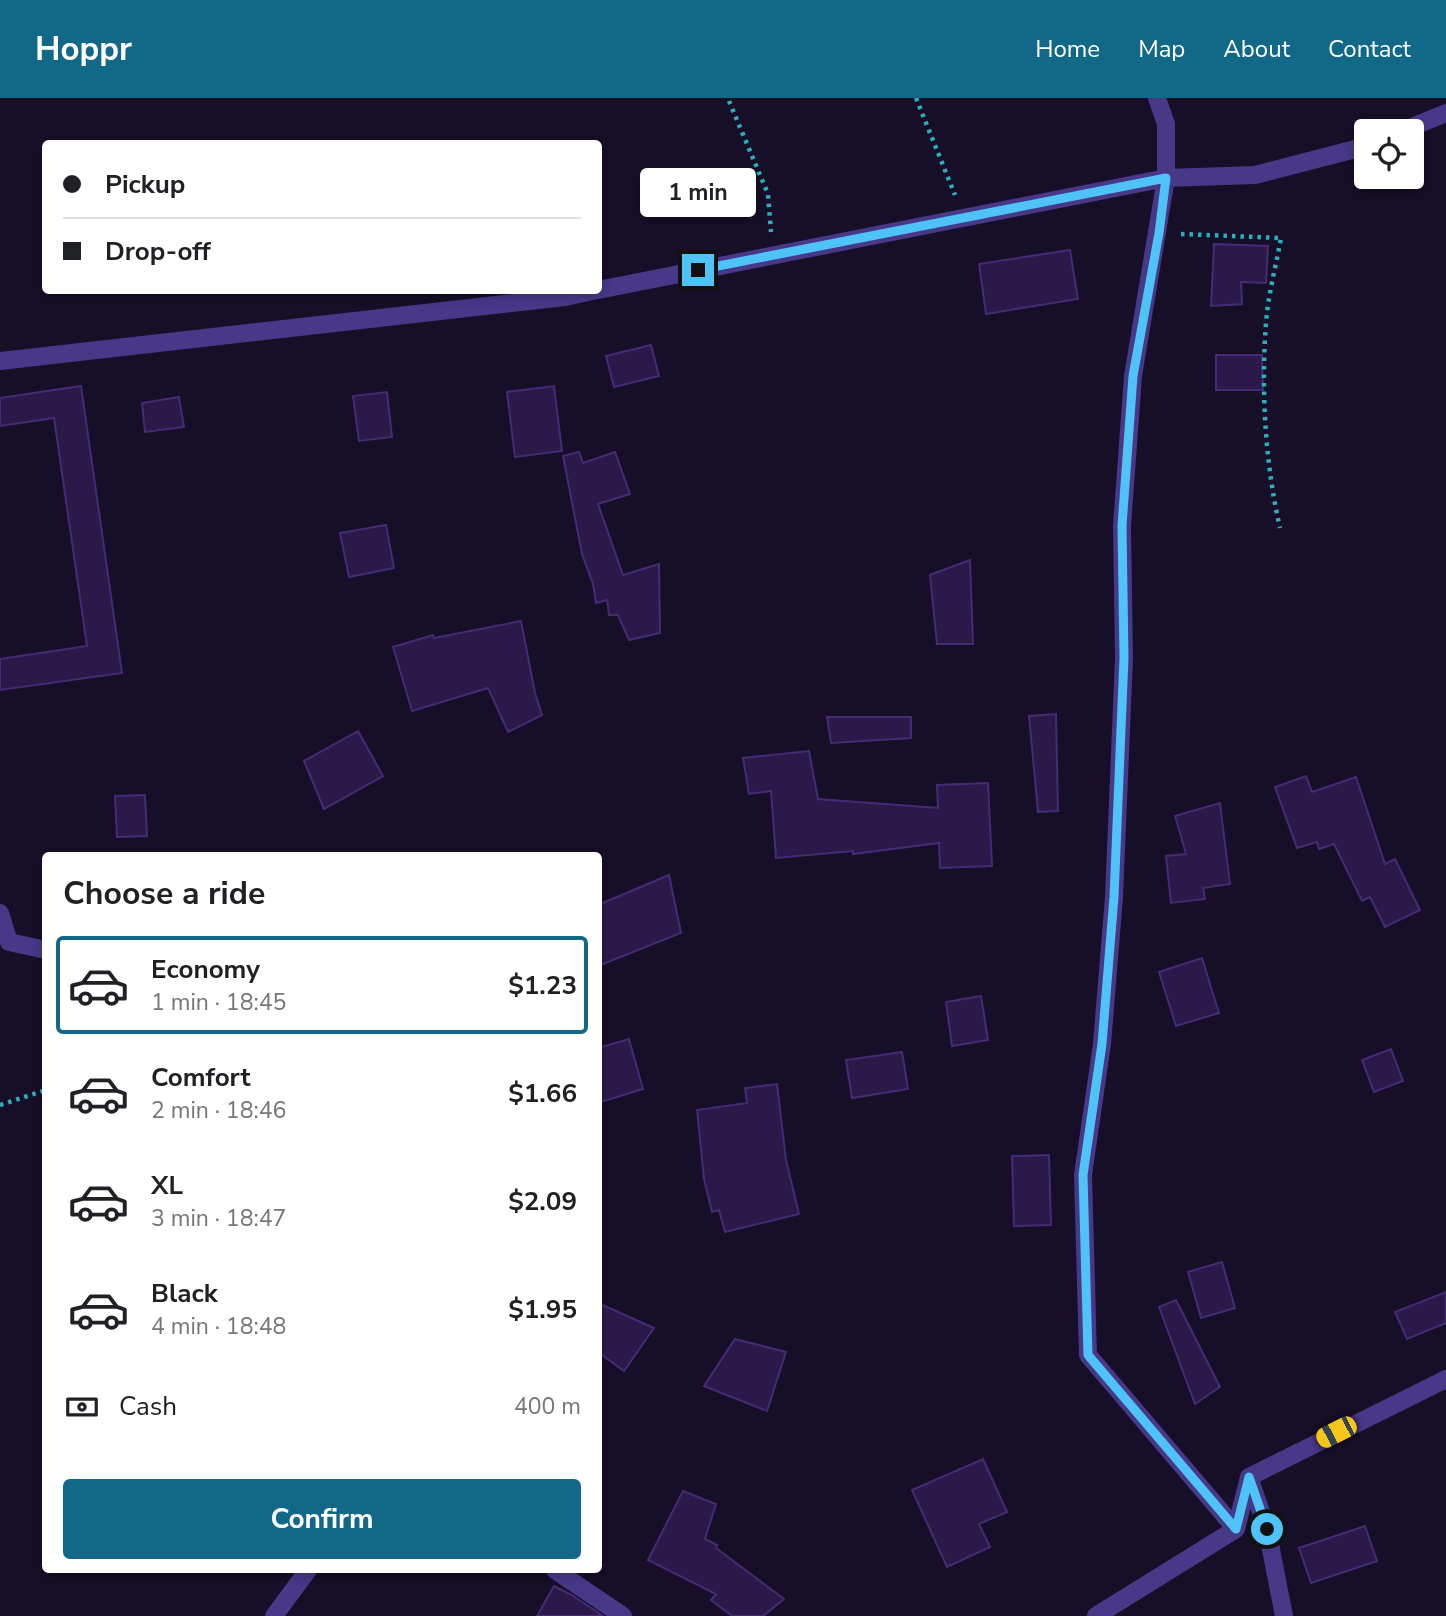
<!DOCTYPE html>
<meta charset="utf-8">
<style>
body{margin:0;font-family:"Nunito Sans",sans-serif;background:#f2f2f2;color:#202124;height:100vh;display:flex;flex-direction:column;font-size:26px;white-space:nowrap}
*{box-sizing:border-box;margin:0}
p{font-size:23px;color:#757577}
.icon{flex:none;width:38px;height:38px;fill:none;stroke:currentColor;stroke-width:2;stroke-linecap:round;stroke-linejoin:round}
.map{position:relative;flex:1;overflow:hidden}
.panel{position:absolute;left:42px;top:754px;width:560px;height:721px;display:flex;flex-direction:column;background:#fff;border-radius:7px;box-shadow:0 4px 10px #0003}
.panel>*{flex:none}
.hud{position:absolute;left:42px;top:42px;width:560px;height:154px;border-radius:7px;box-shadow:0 4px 10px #0003;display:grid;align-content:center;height:154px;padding:0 21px;background:#fff}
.buttons{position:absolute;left:1354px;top:21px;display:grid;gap:14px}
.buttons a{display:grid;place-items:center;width:70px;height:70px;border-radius:7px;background:#fff;box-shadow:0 4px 10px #0003;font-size:35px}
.end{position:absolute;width:32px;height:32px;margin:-16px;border:9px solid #4fc3f7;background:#111;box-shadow:0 0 0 4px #111}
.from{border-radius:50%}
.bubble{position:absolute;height:49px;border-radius:7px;background:#fff;box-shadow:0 4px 10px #0003;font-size:23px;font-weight:700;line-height:49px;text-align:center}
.car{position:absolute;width:21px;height:42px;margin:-21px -10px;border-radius:9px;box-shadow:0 0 5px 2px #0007;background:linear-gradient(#f5c518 24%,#345 0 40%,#f5c518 0 76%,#345 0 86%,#f5c518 0)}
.hud b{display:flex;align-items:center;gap:24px;height:66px;font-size:26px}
.hud b+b{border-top:2px solid #e0e0e0}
.hud i{width:18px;height:18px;background:#202124}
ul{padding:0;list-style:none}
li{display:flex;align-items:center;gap:21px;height:98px;margin:0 14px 10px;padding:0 7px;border:4px solid transparent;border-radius:7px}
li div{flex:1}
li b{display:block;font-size:26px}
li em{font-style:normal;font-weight:700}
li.selected{border-color:#126887}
li>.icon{width:63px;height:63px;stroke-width:1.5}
h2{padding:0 21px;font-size:32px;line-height:84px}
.pay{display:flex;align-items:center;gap:18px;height:77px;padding:0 21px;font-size:26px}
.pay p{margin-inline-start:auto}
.action{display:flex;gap:14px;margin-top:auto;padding:14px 21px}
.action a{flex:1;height:80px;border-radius:7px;background:#126887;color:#fff;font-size:28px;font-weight:700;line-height:80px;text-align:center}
header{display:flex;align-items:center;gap:42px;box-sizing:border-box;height:98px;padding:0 35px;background:#126887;color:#fff}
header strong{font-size:33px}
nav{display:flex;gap:38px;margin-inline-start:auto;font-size:24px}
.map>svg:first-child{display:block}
</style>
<header>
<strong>Hoppr</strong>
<nav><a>Home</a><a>Map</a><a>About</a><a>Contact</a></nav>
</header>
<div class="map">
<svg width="1446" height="1518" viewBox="0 0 1446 1518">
<rect width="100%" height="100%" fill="#170e27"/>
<path fill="#2b1a49" stroke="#452b76" stroke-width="2" d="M1214,146L1268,148L1266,185L1241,184L1242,206L1211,208Z
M1070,152L1078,201L986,216L979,166Z
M651,247L659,278L614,289L606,258Z
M1216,257H1262L1263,292H1216Z
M81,288L122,575L0,592V561L87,548L54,320L0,328V300Z
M554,288L562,353L515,359L507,294Z
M387,294L392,339L359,343L353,298Z
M179,299L184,329L145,334L142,305Z
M579,354L583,365L615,354L630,396L598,406L623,477L659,466L660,535L629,542L618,517H609L607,502L596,505L593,486L582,456L563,358Z
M386,427L394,470L349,479L340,435Z
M970,462L973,546H937L930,477Z
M521,523L535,595L542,617L508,634L488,590L412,613L393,549L433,537L434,540Z
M1056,616L1058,713L1038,714L1029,618Z
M827,619H911V640L831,645Z
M358,633L383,678L324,711L304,663Z
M809,653L818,701L938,710L937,687L988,685L992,768L940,770L939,745L853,756V753L776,760L771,693L749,696L743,660Z
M1306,678L1312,694L1356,679L1385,766L1395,761L1420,812L1385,829L1370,799L1362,803L1334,746L1319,751L1317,744L1297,750L1275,689Z
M145,697L147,738L117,739L115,698Z
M1220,705L1230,786L1203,790L1205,801L1171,805L1166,758L1186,756L1175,718Z
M669,777L681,835L598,868V807Z
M1202,860L1219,915L1176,928L1159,874Z
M981,898L988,942L952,948L946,904Z
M629,941L643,991L598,1005V950Z
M1391,951L1403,983L1374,994L1362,962Z
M902,954L908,991L852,1000L846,962Z
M777,986L786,1062L799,1116L725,1134L719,1112L712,1114L704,1081L697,1012L747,1005L745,990Z
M1049,1057L1051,1127L1014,1128L1012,1058Z
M1222,1164L1235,1210L1201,1220L1188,1174Z
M1446,1194V1225L1407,1241L1395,1214Z
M1176,1202L1220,1289L1195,1306L1159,1209Z
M598,1205L654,1230L624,1273L598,1254Z
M735,1241L786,1254L767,1313L704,1288Z
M983,1361L1007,1414L979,1426L990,1449L947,1469L912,1392Z
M683,1393L716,1406L705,1441L717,1447L716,1450L784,1501L763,1518H732L711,1502L716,1496L648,1462Z
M1365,1428L1377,1463L1311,1485L1299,1450Z
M554,1488L572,1497L603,1518H537Z"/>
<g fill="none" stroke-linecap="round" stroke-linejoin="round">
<path stroke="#2ab0bd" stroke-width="4.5" stroke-dasharray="3.5 5" stroke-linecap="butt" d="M916,0L955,97
M729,3L768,96L771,134
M1181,136L1281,140C1276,168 1268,197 1266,225C1261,293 1265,364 1280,430
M0,1007L46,992"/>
<path stroke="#473888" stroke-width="18" d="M1402,33L1446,15
M598,192L1166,80L1255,77L1367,48
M0,263L565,199L597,192
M0,815L9,844L46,852
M1249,1379L1267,1431L1284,1518
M1236,1431L1249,1379L1446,1281
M555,1472L623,1518
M274,1518L308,1472
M1096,1518L1236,1431L1088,1257L1083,1077L1102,946L1114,799L1124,560L1122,428L1133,278L1166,80V26L1157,0"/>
</g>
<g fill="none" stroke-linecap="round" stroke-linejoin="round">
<path stroke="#4fc3f7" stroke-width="9" d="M698,172L1166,80L1159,135L1133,278L1122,428L1124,560L1114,799L1102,946L1083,1077L1088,1257L1236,1431L1249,1379L1267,1431"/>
</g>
</svg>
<div class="buttons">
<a><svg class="icon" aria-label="locate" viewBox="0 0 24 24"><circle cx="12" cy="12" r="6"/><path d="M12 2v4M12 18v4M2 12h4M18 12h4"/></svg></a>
</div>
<i class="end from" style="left:1267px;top:1431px"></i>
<i class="end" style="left:698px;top:172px"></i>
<div class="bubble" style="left:640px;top:70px;width:116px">1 min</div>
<i class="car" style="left:1336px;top:1334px;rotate:243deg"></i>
<div class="hud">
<b><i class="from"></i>Pickup</b>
<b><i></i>Drop-off</b>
</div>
<section class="panel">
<h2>Choose a ride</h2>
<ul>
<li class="selected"><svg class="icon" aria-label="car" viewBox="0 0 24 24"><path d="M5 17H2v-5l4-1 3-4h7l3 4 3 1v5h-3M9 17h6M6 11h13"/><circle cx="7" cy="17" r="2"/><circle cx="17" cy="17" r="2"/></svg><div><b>Economy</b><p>1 min · 18:45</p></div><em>$1.23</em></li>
<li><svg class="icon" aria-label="car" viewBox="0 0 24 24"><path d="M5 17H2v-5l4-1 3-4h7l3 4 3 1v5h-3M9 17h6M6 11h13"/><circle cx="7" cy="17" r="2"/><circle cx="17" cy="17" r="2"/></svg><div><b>Comfort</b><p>2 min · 18:46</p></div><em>$1.66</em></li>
<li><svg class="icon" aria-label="car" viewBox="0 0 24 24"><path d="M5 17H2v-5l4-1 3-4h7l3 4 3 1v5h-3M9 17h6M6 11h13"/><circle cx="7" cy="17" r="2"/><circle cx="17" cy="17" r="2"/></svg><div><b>XL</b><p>3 min · 18:47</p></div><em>$2.09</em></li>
<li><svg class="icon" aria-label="car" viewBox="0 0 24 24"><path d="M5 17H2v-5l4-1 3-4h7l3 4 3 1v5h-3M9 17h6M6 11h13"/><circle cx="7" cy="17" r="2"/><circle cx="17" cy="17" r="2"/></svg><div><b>Black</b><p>4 min · 18:48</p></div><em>$1.95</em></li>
</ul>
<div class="pay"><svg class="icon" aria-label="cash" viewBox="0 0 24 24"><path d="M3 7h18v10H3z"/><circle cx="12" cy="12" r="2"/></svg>Cash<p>400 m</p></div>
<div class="action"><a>Confirm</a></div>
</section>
</div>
